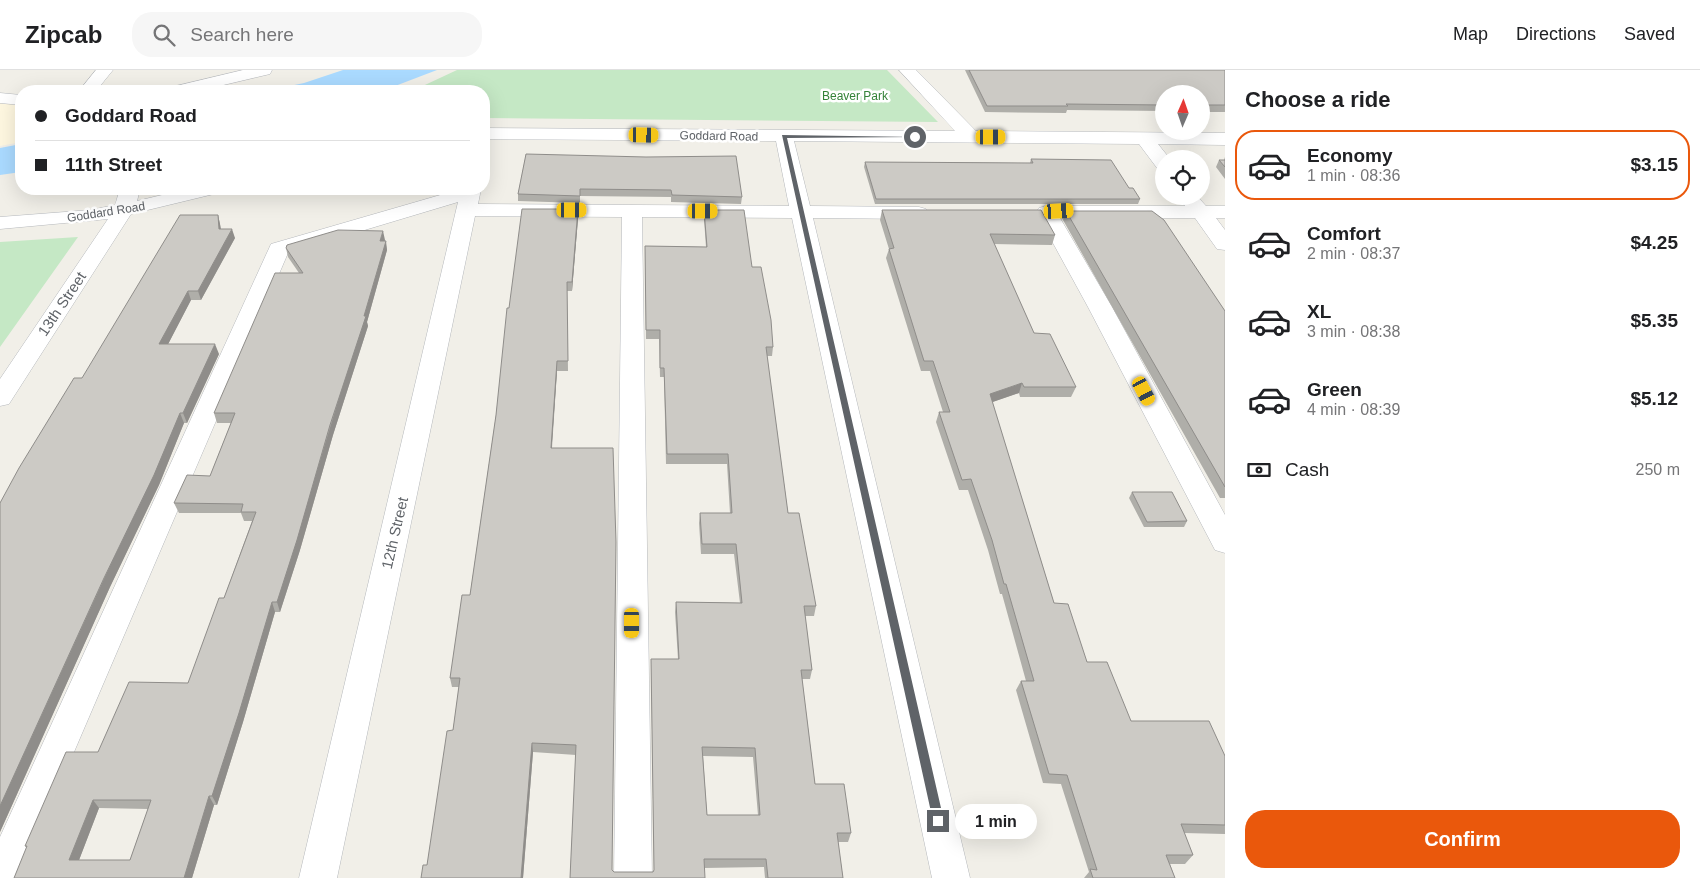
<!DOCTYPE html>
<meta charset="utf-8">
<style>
body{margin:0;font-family:Arial,sans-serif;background:#f6f6f6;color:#202124;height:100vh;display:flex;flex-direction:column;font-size:19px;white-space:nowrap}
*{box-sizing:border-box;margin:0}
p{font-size:16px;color:#757577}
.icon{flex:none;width:28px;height:28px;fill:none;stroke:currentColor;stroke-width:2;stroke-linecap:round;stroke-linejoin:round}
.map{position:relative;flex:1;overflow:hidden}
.panel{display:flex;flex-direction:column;background:#fff;width:475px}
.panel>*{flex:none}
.banner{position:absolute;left:15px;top:15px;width:475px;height:110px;border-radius:20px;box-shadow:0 5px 20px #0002;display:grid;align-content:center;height:110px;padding:0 20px;background:#fff}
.needle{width:32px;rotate:2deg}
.buttons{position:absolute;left:1155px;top:15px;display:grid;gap:10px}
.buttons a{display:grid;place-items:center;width:55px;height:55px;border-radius:50%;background:#fff;box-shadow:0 5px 20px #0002;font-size:25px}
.end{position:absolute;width:22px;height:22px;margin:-11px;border:6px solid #5f6368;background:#fff;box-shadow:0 0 0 2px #fff}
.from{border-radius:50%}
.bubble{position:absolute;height:35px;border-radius:18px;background:#fff;box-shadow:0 5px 20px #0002;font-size:16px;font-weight:700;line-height:35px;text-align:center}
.car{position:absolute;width:15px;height:30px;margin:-15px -8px;border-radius:6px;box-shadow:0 0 4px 1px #0007;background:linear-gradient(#f5c518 24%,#345 0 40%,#f5c518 0 76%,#345 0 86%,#f5c518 0)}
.banner b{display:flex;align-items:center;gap:18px;height:48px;font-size:19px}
.banner b+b{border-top:1px solid #e0e0e0}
.banner i{width:12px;height:12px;background:#202124}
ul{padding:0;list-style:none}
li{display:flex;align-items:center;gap:15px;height:70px;margin:0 10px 8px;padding:0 10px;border:2px solid transparent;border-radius:20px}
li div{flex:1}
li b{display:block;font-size:19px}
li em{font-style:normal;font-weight:700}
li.selected{border-color:#ea580c}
li>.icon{width:45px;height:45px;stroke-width:1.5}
h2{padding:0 20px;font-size:22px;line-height:60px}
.pay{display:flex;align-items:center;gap:12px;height:55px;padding:0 20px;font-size:19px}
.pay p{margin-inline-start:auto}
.primary-button{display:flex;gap:10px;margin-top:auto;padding:10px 20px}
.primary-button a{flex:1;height:58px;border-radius:20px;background:#ea580c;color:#fff;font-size:20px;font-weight:700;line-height:58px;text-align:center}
header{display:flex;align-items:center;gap:30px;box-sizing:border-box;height:70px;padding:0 25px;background:#fff;border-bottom:1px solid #e0e0e0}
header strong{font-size:24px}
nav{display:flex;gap:28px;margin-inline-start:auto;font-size:18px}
.search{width:350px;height:45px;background:#f6f6f6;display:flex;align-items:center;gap:12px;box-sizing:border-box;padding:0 18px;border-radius:20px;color:#757577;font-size:19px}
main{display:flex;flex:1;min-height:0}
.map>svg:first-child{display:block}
</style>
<header>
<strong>Zipcab</strong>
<div class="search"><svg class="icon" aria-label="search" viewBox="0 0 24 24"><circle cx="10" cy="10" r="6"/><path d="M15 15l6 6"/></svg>Search here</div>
<nav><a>Map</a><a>Directions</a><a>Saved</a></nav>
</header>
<main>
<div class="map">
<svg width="1225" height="808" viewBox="0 0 1225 808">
<rect width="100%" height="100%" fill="#f1efe8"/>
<path fill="#fef7e0" d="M0,28L21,30V72L0,76Z"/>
<path fill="#c5e8c5" d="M457,0H887L938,52L484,48V21H412Z
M78,167L0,277V172Z"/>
<path fill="#aadaff" d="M343,0H437L382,21H266L304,13Z
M21,74V102L0,105V78Z"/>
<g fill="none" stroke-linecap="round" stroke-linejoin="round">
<g stroke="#b5b8bc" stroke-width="1">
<path id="minor" d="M96,0H113L96,21H79Z
M243,0H272L270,4L198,21H169L172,17Z
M899,0H916L976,61L1225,63V75L1158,74L1170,89H1164V100L1157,98L1139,74L794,71L810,136L919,137L926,139L929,143L926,147L919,149L813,148L970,808H932L792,148L642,147L652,808H614L622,147L475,146L337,808H299L458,132L288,183L20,808H0V767L271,174L461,119H481L478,134L789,136L776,71L484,69V58L955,61Z
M0,23L21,25V35L0,33Z
M120,119H140L137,131L187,119H221L218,123L131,144L9,334L0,336V309L108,149L0,159V147L91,140L115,135Z
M1197,126L1206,136H1225V148H1216L1225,160V180L1217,179L1195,148H1060L1112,237L1225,445V483L1215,480L1088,237L1036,142L1039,138L1046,136H1185L1182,131L1185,127Z"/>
</g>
<use href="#minor" fill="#fff" fill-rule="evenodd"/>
</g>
<path fill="#afaea9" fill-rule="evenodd" d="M965,0H1225V42H1201V24H1164V41L1067,40L1066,43L985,42Z
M526,84L742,127L741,134L671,132V127L580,126V133L518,131V124Z
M1225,87V109L1216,97L1219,90H1224Z
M1031,89L1129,118L1140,129L1138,134H875L864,97L865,92L1030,93Z
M704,140L752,197L773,277L772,286H767L788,443L816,536L814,546H805L812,600L810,609H802L815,714L851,763L848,772H838L843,808H765L764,797L704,798L570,808L576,685L533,682L523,808H421L427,795L453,660L459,617H452L450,608L470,525L496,345L509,238L578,149L572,221H567L568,301H557L552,378L612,800L614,802H653L654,800L651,589H678L675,542L676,532L740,533L734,484H701L699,453L700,443H730L727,394H666L664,307H660L659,269H646L645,176L706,177L704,149ZM703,686L753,687L758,745H707Z
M882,140L1055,165L1052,175L994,174L1034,263L1076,317L1071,327H1020L1019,323L992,332L1054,533L1087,592L1131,651L1225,686V764L1184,763L1193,785L1185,794H1170L1175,808H1084L1089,802L1061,714L1043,713L1016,620L1021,611H1026L1002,524H1000L988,480L968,420H959L936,352L939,342H943L930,301H921L886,188L889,179L880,150Z
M1066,141L1225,241V428H1220L1063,150Z
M218,145L221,159L235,168L201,230H191L168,274L219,284L187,353H184L159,415L110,517L0,762V433Z
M385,170L387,180L367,252L368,256L333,365L300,480L280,542H275L243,652L217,735H214L192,808H14L27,778L25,776L98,682L188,613L224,528L252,451H244L241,443H179L174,433L210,406L231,353H217L214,343L299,203L288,187L286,178ZM99,738L148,739L130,790H79Z
M1132,422L1187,451L1184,457H1144L1129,428Z"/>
<path fill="#8f8d8a" d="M578,139V149L572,221V212Z
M218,145L220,154L222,168L219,159Z
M232,159L235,168L201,230L198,221Z
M383,161L385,170L382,180L380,171Z
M386,171L387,180L367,252L368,256L333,365L300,480L280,542L277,532L364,246Z
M188,221L191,230L163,284L159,274Z
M215,274L219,284L187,353L183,343Z
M557,291V301L551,387V378Z
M1022,313L1019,323L987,334L990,324Z
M180,343L184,353L159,415L110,517L0,762V736Z
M272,532L275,542L243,652L217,735L212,726Z
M532,673L533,682L523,808H521Z
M209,726L214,735L192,808H184Z
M93,730L99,738L76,798L69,790Z"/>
<path fill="#cccac5" stroke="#8f8d8a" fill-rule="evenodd" d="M969,0H1225V35H1201V24H1164V35L1066,34L1068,36H987Z
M526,84L646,87L736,86L742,127L672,125L671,120L580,119V126L518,124Z
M1031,89L1111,90L1129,118H1133L1140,129H876L865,92L1033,93Z
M1219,90H1225V97Z
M522,139H578L572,212H567L568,291H557L551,378H613L616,472L612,800L614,802H653L654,800L651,589H679L676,532L742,533L736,474H702L700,443H732L728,384H667L664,298H660V260H646L645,176L707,177L704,140H744L752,197H761L771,250L773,277H766L788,443H799L816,536H804L812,600H801L815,714H844L851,763H837L843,808H768L766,789H704L705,808H570L576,675L532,673L521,808H421L423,795H427L447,661L453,660L460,608H450L462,525H470L496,345L507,238H509ZM702,677L755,678L760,745H707Z
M882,140H1041L1055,165L990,164L1034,263L1050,264L1076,317H1024L1022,313L990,324L1054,533L1068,534L1087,592H1107L1131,651H1209L1225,686V755L1181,754L1193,785H1166L1175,808H1093L1090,799L1097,800L1067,705L1049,704L1021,611H1034L1006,514H1004L992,470L971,409L962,410L939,342H950L933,291H924L889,179L894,178Z
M1066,141H1152L1164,150L1225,241V417Z
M180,145H218L219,159H232L198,221H188L159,274H215L183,343H180L154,405L104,508L0,736V433L19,398L74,308H82Z
M338,160L383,161L380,171H386L364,246H366L330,355L297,470L277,532H272L239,643L212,726H209L184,808H14L27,776H25L66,682H98L129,612L188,613L219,528H224L256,442H241L243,434L174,433L187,405L210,406L235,343H214L275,203H303L286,178L287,175ZM93,730H151L130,790H69Z
M1132,422H1172L1187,451L1147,452Z"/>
<path fill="#5f6368" d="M782,65L918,67L787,68L944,751L938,756L933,751Z"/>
<g text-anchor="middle" stroke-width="5" stroke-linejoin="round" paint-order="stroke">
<g font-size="12" fill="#348238" stroke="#fff">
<text x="855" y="30">Beaver Park</text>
</g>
<g font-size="12" fill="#5f6368" stroke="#fff">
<text transform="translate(719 66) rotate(1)" y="4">Goddard Road</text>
<text transform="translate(106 142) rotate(-9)" y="4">Goddard Road</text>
</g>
<g font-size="15" fill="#5f6368" stroke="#fff">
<text transform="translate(62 234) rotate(-56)" y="5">13th Street</text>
<text transform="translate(395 463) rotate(-77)" y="5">12th Street</text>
</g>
</g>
</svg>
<div class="buttons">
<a><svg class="needle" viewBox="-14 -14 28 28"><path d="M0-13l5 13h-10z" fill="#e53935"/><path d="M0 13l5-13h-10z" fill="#757577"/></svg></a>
<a><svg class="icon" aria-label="locate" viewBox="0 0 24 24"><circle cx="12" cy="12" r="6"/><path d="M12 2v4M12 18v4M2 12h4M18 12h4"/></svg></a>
</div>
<i class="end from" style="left:915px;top:67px"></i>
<i class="end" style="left:938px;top:751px"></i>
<div class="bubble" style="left:955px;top:734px;width:82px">1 min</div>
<i class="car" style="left:644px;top:65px;rotate:91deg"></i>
<i class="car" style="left:991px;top:67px;rotate:90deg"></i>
<i class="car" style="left:572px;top:140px;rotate:90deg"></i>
<i class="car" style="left:703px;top:141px;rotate:90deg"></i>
<i class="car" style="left:1059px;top:141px;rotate:87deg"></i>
<i class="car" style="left:1144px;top:321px;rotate:152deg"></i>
<i class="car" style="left:632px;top:553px;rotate:180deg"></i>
<div class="banner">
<b><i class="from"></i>Goddard Road</b>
<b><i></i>11th Street</b>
</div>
</div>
<section class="panel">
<h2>Choose a ride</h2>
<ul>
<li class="selected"><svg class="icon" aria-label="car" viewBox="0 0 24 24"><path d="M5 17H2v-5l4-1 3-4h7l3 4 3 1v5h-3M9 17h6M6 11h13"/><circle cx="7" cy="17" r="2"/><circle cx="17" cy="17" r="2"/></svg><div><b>Economy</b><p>1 min · 08:36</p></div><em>$3.15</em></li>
<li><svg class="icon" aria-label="car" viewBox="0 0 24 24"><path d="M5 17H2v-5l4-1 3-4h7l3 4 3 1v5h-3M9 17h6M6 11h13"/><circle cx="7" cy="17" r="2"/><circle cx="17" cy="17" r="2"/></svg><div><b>Comfort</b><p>2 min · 08:37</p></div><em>$4.25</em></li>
<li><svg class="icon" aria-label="car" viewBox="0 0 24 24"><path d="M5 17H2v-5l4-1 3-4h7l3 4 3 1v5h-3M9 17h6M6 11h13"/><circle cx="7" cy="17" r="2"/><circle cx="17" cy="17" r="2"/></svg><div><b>XL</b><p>3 min · 08:38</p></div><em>$5.35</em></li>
<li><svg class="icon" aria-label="car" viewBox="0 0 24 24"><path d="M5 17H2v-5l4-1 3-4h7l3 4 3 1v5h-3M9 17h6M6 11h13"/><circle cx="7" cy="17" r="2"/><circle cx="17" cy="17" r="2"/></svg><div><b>Green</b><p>4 min · 08:39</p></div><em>$5.12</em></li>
</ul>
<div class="pay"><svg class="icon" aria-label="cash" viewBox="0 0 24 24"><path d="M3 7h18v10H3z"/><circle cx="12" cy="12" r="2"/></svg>Cash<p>250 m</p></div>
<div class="primary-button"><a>Confirm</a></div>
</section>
</main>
